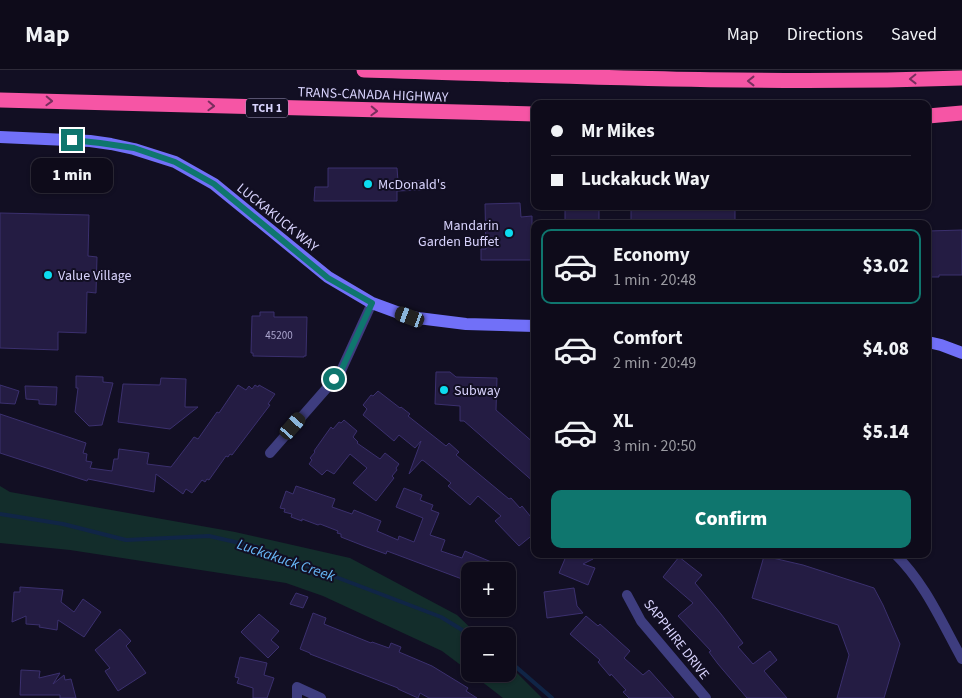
<!DOCTYPE html>
<meta charset="utf-8">
<style>
body{margin:0;font-family:"Source Sans 3",sans-serif;background:#171423;color:#f1f3f6;height:100vh;display:flex;flex-direction:column;font-size:19px;white-space:nowrap}
*{box-sizing:border-box;margin:0}
p{font-size:16px;color:#9b9ba2}
.icon{flex:none;width:28px;height:28px;fill:none;stroke:currentColor;stroke-width:2;stroke-linecap:round;stroke-linejoin:round}
.map{position:relative;flex:1;overflow:hidden}
.details{position:absolute;left:531px;top:150px;width:400px;height:338px;display:flex;flex-direction:column;background:#0e0b1a;border-radius:10px;box-shadow:0 1px 4px #0004,0 0 0 1px #2e2b39}
.details>*{flex:none}
.guide{position:absolute;left:531px;top:30px;width:400px;height:110px;border-radius:10px;box-shadow:0 1px 4px #0004,0 0 0 1px #2e2b39;display:grid;align-content:center;height:110px;padding:0 20px;background:#0e0b1a}
.controls{position:absolute;left:461px;top:492px;display:grid;gap:10px}
.controls a{display:grid;place-items:center;width:55px;height:55px;border-radius:10px;background:#0e0b1a;box-shadow:0 1px 4px #0004,0 0 0 1px #2e2b39;font-size:25px}
.end{position:absolute;width:22px;height:22px;margin:-11px;border:6px solid #0f766e;background:#fff;box-shadow:0 0 0 2px #fff}
.from{border-radius:50%}
.bubble{position:absolute;height:35px;border-radius:10px;background:#0e0b1a;box-shadow:0 1px 4px #0004,0 0 0 1px #2e2b39;font-size:16px;font-weight:800;line-height:35px;text-align:center}
.car{position:absolute;width:15px;height:30px;margin:-15px -8px;border-radius:6px;box-shadow:0 0 4px 1px #0007;background:linear-gradient(#222 24%,#8ab4d8 0 40%,#222 0 76%,#8ab4d8 0 86%,#222 0)}
.guide b{display:flex;align-items:center;gap:18px;height:48px;font-size:19px}
.guide b+b{border-top:1px solid #2e2b39}
.guide i{width:12px;height:12px;background:#f1f3f6}
ul{padding:9px 0 0;list-style:none}
li{display:flex;align-items:center;gap:15px;height:75px;margin:0 10px 8px;padding:0 10px;border:2px solid transparent;border-radius:10px}
li div{flex:1}
li b{display:block;font-size:19px}
li em{font-style:normal;font-weight:800}
li.current{border-color:#0f766e}
li>.icon{width:45px;height:45px;stroke-width:1.5}
.primary-button{display:flex;gap:10px;margin-top:auto;padding:10px 20px}
.primary-button a{flex:1;height:58px;border-radius:10px;background:#0f766e;color:#fff;font-size:20px;font-weight:800;line-height:58px;text-align:center}
header{display:flex;align-items:center;gap:30px;box-sizing:border-box;height:70px;padding:0 25px;background:#0e0b1a;border-bottom:1px solid #2e2b39}
header strong{font-size:24px}
nav{display:flex;gap:28px;margin-inline-start:auto;font-size:18px}
.map>svg:first-child{display:block}
</style>
<header>
<strong>Map</strong>
<nav><a>Map</a><a>Directions</a><a>Saved</a></nav>
</header>
<div class="map">
<svg width="962" height="628" viewBox="0 0 962 628">
<rect width="100%" height="100%" fill="#120f23"/>
<path fill="#132d2b" d="M0,416L10,422L235,462L350,488L457,545L479,566H470V602L442,581L323,526L286,513L70,480L0,473Z
M508,594L542,628H503L472,604H508Z"/>
<g fill="none" stroke-linecap="round" stroke-linejoin="round">
<path stroke="#102546" stroke-width="4" d="M0,444L63,454L126,470L209,466L257,477L441,547L472,566
M508,590L552,628"/>
</g>
<path fill="#241c43" stroke="#3b306e" d="M328,98H397L398,111H422V120L397,121V131H314L315,117H328Z
M520,133L521,147L532,146V190H481V179H486L485,134Z
M631,136H735V154H631Z
M565,137H578V139H599V154H565Z
M0,143L89,145L88,186L97,187L96,223L87,222L86,263L58,262V280L0,278Z
M962,160V205H939V207H928V161Z
M260,242H274V247H307L306,286H304V287L253,286V283H251L252,246H260Z
M436,302H450L456,307L497,308L496,340L535,374V413L464,351H460V336L435,334Z
M76,306L103,307V312L113,313L102,355L89,356L75,342L78,318H76Z
M161,308L186,309L185,337H198L170,359L118,352L123,314L160,315Z
M0,315L19,321L15,334L0,333Z
M238,315L246,320L249,316L252,319L255,315L258,317L259,315L275,324L268,334L270,335L232,385L230,384L228,387L226,386L209,410L207,409L205,412L202,410L192,423L186,419L183,424L156,404L154,422L88,409L87,411L0,383V344L86,373L83,383L87,384L86,391L92,392L90,398L112,401L114,389H118L119,379L149,383L147,394L171,397L194,367L198,369L217,342L219,343Z
M25,316L57,317L56,335L39,334V330L26,329Z
M378,321L400,338L401,337L410,344L408,346L446,376L449,373L459,382L456,385L509,429L511,428L520,438L522,436L535,452V463L519,476L495,451L501,446L478,426L470,435L448,416L451,413L424,391L422,390L409,404L421,371L415,378L399,365L394,371L363,345L367,339L363,335L371,325L373,326Z
M344,350L357,361L353,367L358,372L357,373L380,389L385,383L399,394L396,398L397,400L392,406L394,408L376,431L353,413L367,398L350,384L334,404L327,400L322,405L309,394L312,390L310,388L315,382L314,381L331,357L333,359L339,352L341,353Z
M296,416L335,429L332,437L352,444L354,440L381,451L377,461L398,470L399,466L414,472L423,448L396,437L404,418L422,425L420,430L433,435L431,440L439,443L430,465L445,470L441,481L462,488L465,481L513,501H470V512L387,481L386,484L364,476L341,467V464L337,463L338,461L320,454L318,455L302,449V451L291,447L292,444L284,442L285,439L280,438L286,421L293,424Z
M567,484H580L593,489L583,494L595,498L588,515L559,503Z
M764,486L803,495L874,518L883,535L900,574L884,628H837L849,585L838,555L752,528Z
M679,487L702,505L695,513L721,544L743,573L738,577L753,594L770,581L777,590L764,601L787,628H747L718,594L709,582L711,581L678,546L693,533L663,507Z
M20,517L63,520L61,532L74,542L83,529L101,542L84,567L58,550L57,560L39,557L40,555L26,554V546L12,552L14,522H20Z
M574,518L577,536L583,543L547,548L544,522Z
M296,523L308,527L303,538L290,534Z
M313,543L326,548L324,554L371,573L372,572L389,578L391,573L401,577L399,582L432,596L468,618L466,621L477,628H429L420,623L418,628L398,619V618L310,584V583L300,579Z
M259,544L279,561L271,570L279,577L268,588L241,562Z
M586,546L598,556L600,554L630,581L624,588L643,605L649,600L674,628H629L623,622L626,620L611,604L610,606L598,592L600,590L570,564Z
M120,559L131,571L126,576L146,603L118,621L105,601L110,598L95,580Z
M240,587L267,593L264,605L274,608L267,628H253V618L237,613L239,608L235,607Z
M21,600L40,601L39,608L60,603L53,614L64,605L65,610L71,609L76,628H60V625H20Z"/>
<g fill="none" stroke-linecap="round" stroke-linejoin="round">
<path stroke="#3e3d7f" stroke-width="10" d="M270,383L340,303L372,233
M895,484C925,513 942,553 962,589
M627,525L641,551L706,628
M297,628V617L321,628"/>
<path stroke="#7170f8" stroke-width="12" d="M0,67L90,71L111,74L134,79L175,92L214,114L328,207L372,233L410,247L466,254L535,256
M928,272L941,275L962,283"/>
<path stroke="#f655a5" stroke-width="15" d="M364,0C563,6 763,15 962,8
M0,30L535,44
M928,46L962,43"/>
</g>
<defs><path id="oneway-chevron" d="M-2-3.5L2.5 0L-2 3.5" fill="none" stroke-width="1.6" stroke-linecap="round" stroke-linejoin="round" transform="scale(1.25)"/></defs>
<g stroke="#792e5e">
<use href="#oneway-chevron" transform="translate(913 9) rotate(179)"/>
<use href="#oneway-chevron" transform="translate(751 11) rotate(-180)"/>
<use href="#oneway-chevron" transform="translate(49 31) rotate(2)"/>
<use href="#oneway-chevron" transform="translate(211 36) rotate(2)"/>
<use href="#oneway-chevron" transform="translate(374 41) rotate(2)"/>
</g>
<g fill="none" stroke-linecap="round" stroke-linejoin="round">
<path stroke="#0f766e" stroke-width="6" d="M72,70L100,73L134,78L175,92L214,114L328,208L372,233L340,303L334,309"/>
</g>
<g fill="#0cdcf0" stroke="#120f23" stroke-width="2">
<circle cx="368" cy="114" r="5"/>
<circle cx="509" cy="163" r="5"/>
<circle cx="48" cy="205" r="5"/>
<circle cx="444" cy="320" r="5"/>
</g>
<g text-anchor="middle" stroke-width="4" stroke-linejoin="round" paint-order="stroke">
<g font-size="11" fill="#aba5ce">
<text x="279" y="269">45200</text>
</g>
<rect fill="#120f23" stroke="#9d98bc" stroke-width="1" x="246" y="28.5" width="42" height="19" rx="4"/>
<g font-size="12" font-weight="bold" fill="#d8d3fd">
<text x="267" y="42">TCH 1</text>
</g>
<g font-size="14" fill="#d8d3fd" stroke="#120f23">
<text transform="translate(373 24) rotate(2)" y="5">TRANS-CANADA HIGHWAY</text>
<text transform="translate(278 147) rotate(39)" y="5">LUCKAKUCK WAY</text>
<text transform="translate(677 569) rotate(52)" y="5">SAPPHIRE DRIVE</text>
</g>
<g font-size="14" fill="#d8d3fd" stroke="#120f23" text-anchor="start">
<text x="378" y="119">McDonald's</text>
<text x="499" y="160" text-anchor="end">Mandarin<tspan x="499" dy="16">Garden Buffet</tspan></text>
<text x="58" y="210">Value Village</text>
<text x="454" y="325">Subway</text>
</g>
<g font-size="15" font-style="italic" fill="#67b7f7" stroke="#120f23">
<text transform="translate(286 490) rotate(19)" y="5">Luckakuck Creek</text>
</g>
</g>
</svg>
<div class="controls">
<a>+</a>
<a>−</a>
</div>
<i class="end from" style="left:334px;top:309px"></i>
<i class="end" style="left:72px;top:70px"></i>
<div class="bubble" style="left:31px;top:88px;width:82px">1 min</div>
<i class="car" style="left:410px;top:247px;rotate:290deg"></i>
<i class="car" style="left:293px;top:356px;rotate:41deg"></i>
<div class="guide">
<b><i class="from"></i>Mr Mikes</b>
<b><i></i>Luckakuck Way</b>
</div>
<section class="details">
<ul>
<li class="current"><svg class="icon" aria-label="car" viewBox="0 0 24 24"><path d="M5 17H2v-5l4-1 3-4h7l3 4 3 1v5h-3M9 17h6M6 11h13"/><circle cx="7" cy="17" r="2"/><circle cx="17" cy="17" r="2"/></svg><div><b>Economy</b><p>1 min · 20:48</p></div><em>$3.02</em></li>
<li><svg class="icon" aria-label="car" viewBox="0 0 24 24"><path d="M5 17H2v-5l4-1 3-4h7l3 4 3 1v5h-3M9 17h6M6 11h13"/><circle cx="7" cy="17" r="2"/><circle cx="17" cy="17" r="2"/></svg><div><b>Comfort</b><p>2 min · 20:49</p></div><em>$4.08</em></li>
<li><svg class="icon" aria-label="car" viewBox="0 0 24 24"><path d="M5 17H2v-5l4-1 3-4h7l3 4 3 1v5h-3M9 17h6M6 11h13"/><circle cx="7" cy="17" r="2"/><circle cx="17" cy="17" r="2"/></svg><div><b>XL</b><p>3 min · 20:50</p></div><em>$5.14</em></li>
</ul>
<div class="primary-button"><a>Confirm</a></div>
</section>
</div>
